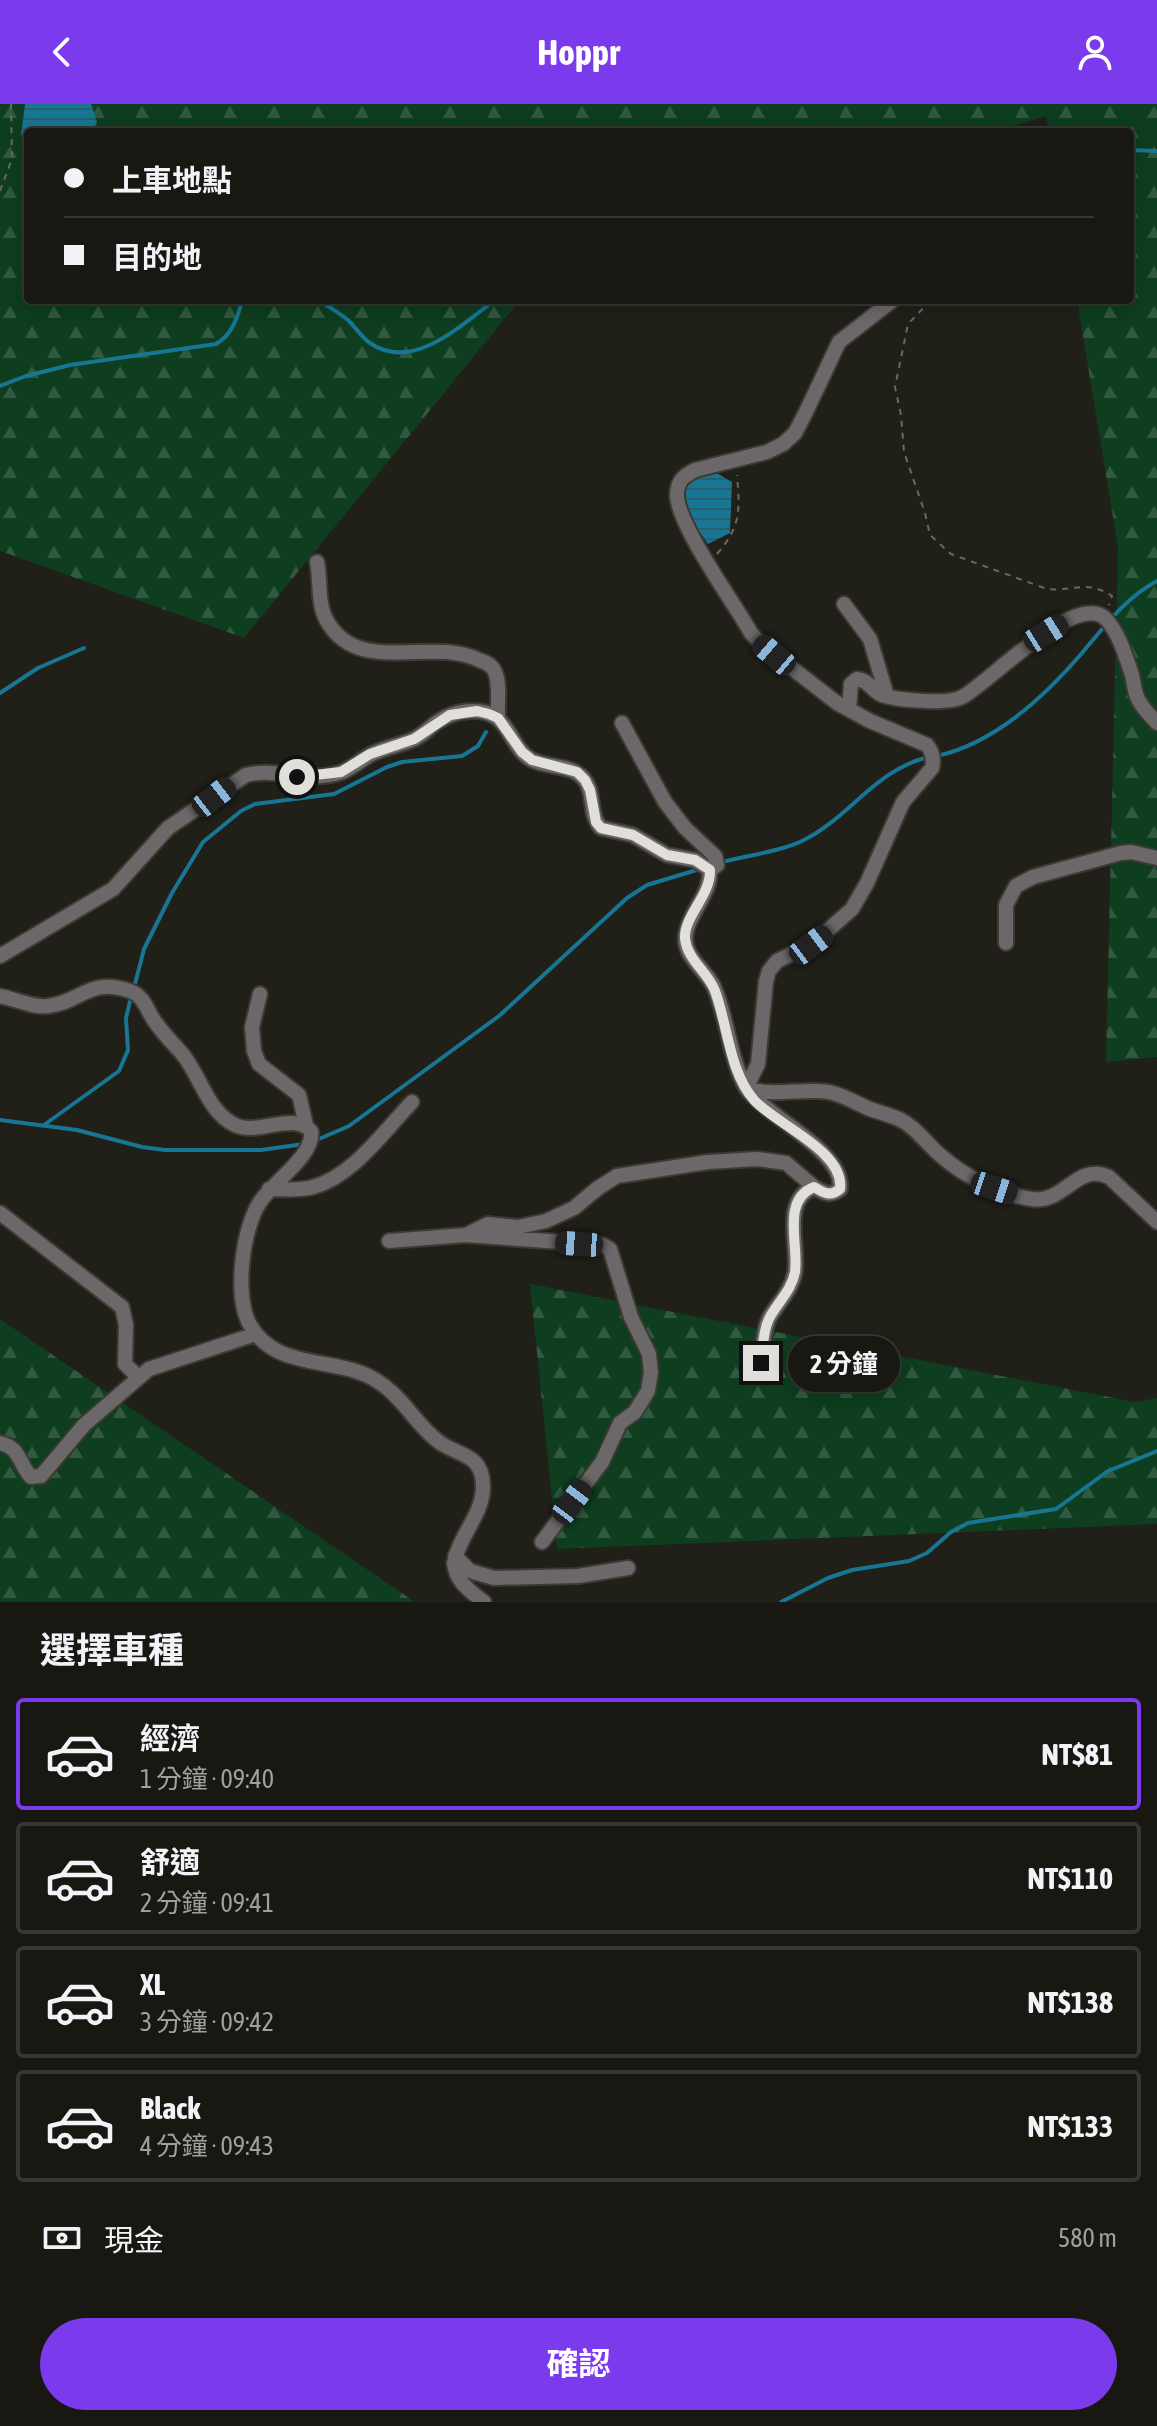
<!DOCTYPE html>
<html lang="zh-TW">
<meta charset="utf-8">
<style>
body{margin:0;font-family:"Asap Condensed","Noto Sans TC",sans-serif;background:#21201b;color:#f1f3f6;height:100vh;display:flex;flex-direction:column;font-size:30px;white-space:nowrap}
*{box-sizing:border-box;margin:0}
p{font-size:26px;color:#9f9f9f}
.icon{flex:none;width:44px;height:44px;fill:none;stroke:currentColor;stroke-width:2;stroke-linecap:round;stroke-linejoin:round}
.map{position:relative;height:1498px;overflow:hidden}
.details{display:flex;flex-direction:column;background:#181712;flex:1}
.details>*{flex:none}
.guide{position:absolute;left:24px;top:24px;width:1110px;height:176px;border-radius:8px;box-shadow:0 4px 20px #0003,0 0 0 2px #363632;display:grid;align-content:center;height:176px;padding:0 40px;background:#181712}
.end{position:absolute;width:36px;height:36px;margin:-18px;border:10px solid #e0dfda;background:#111;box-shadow:0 0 0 4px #111}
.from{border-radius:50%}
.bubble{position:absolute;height:56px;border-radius:28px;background:#181712;box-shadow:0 4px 20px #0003,0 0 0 2px #363632;font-size:26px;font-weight:700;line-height:56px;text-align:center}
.car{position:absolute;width:24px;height:48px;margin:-24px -12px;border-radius:10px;box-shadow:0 0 6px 2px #0007;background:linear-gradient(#222 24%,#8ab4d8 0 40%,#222 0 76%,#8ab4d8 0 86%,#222 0)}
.guide b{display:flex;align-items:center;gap:28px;height:76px;font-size:30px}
.guide b+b{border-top:2px solid #363632}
.guide i{width:20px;height:20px;background:#f1f3f6}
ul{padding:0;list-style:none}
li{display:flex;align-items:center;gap:24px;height:112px;margin:0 16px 12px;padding:0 24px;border:4px solid #363632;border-radius:8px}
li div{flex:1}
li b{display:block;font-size:30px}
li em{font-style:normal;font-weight:700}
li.selected{border-color:#7c3aed}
li>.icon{width:72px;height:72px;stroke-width:1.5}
h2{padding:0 40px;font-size:36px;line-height:96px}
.pay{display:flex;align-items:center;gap:20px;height:88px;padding:0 40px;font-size:30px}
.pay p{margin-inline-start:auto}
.cta{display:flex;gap:16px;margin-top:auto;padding:16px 40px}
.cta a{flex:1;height:92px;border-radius:48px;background:#7c3aed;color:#fff;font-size:32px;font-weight:700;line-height:92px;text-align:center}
header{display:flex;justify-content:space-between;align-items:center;height:104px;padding:0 40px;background:#7c3aed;color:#fff;font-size:36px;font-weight:700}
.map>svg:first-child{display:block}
</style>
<header><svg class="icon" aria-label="back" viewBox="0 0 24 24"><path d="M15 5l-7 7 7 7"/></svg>Hoppr<svg class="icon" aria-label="person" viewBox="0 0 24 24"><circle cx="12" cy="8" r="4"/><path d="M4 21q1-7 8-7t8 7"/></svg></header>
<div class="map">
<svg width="1157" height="1498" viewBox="0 0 1157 1498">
<defs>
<pattern id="forest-firs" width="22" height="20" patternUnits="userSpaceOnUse" patternTransform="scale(2)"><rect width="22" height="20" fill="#0e3d1f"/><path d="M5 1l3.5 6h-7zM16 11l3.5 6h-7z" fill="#31593f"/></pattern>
<pattern id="water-rules" width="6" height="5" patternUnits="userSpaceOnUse" patternTransform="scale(2)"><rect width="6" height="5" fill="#177693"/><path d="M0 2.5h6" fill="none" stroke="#2b5f6e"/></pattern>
</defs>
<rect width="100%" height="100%" fill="#201f18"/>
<path fill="url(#forest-firs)" d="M0,0H1157V953L1106,958L1118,443L1077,196H1130V28H1049L1046,12L994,28H28V196H520L244,534L0,447Z
M530,1180L1135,1298L1157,1294V1420L557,1445Z
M0,1215L415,1498H0Z"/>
<path fill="url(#water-rules)" d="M25,0H91L97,18L92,28H28V35L21,31Z
M715,368L732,378L730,429L708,440C693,417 678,406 688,378Z"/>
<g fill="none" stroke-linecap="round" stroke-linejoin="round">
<path stroke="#177693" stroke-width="4" d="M1130,46L1157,47
M318,196C328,202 340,209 349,217C356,224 361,233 370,239C413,269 462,220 495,196
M0,282L26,272L70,261L216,240C232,231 238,213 242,196
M0,589L38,564L84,544
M937,652C995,639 1044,593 1082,549C1105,522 1125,494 1157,477
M719,759C744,752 783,747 804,736C850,713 876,665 929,653
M134,884L144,845L172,789L203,738L241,707L255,700L334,690L387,663L402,658L462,652L478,642L486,628
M0,1016L77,1026L142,1043L165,1046H261L304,1040
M44,1021L119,967L128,946L126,914L131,893
M312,1038L349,1022L499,912L627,794L647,781L700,765
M781,1498L828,1474L852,1466L909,1457L927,1449L951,1428L968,1419L1056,1405L1108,1367L1157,1347"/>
<g stroke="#3b3a33" stroke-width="18">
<path id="minor" d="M317,458C321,477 317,500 327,517C359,573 429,532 479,556C485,558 491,560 494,566C501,578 497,601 498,614
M844,500L870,535L887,592
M849,605L851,580L857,575C869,576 872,587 882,591C897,596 948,601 962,593C988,580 1077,485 1106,515C1119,529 1126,553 1132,571C1134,579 1134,587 1138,595C1142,604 1150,611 1157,619
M622,619L665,698L685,724L715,752L717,761L710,766
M1006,839V801L1016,782L1033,773L1121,749L1131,748L1157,754
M0,852L113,785L168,724L246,671C276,663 307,680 342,668C354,663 363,654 374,649C387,643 401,641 414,635C424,631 430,622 439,617C454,607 481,602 497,614C511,625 515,647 532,656C548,664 570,660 583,674C596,688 588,710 601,724L633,731L667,751L695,756L710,766C711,790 690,807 686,829C681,851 706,866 714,883C728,915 729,953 746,984C770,992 793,986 818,987C837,987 853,998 870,1005C879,1008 889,1011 899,1015C916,1023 926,1039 940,1051C965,1073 999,1090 1032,1095C1064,1100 1077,1058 1109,1073L1157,1118
M260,890L252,923L254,947L259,960L299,991L306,1021
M0,892C16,895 32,904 48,902C82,898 89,873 130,887C145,892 147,908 156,919C164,931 175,941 184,952C201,974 208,1008 235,1021C258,1032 293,1007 311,1027C315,1051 273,1078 260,1098C242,1125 234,1193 250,1221C276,1267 334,1252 374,1275C403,1292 415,1320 439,1338C458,1352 482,1349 483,1381C484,1410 459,1431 454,1459C456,1478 470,1487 484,1498
M269,1085C283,1085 300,1087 313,1083C353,1072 384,1027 412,998
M0,1109L122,1203L126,1221L125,1260L138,1273
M466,1131L488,1120L518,1123L546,1117L574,1104L598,1084L617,1072L708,1058L758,1055L786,1059L814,1083
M389,1137L465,1131L603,1141L610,1145L631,1213L649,1250L651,1268L648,1287L635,1308L620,1319L602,1358L542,1438
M761,1259C763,1244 763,1224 771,1211C780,1197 792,1185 795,1168C799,1141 781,1096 814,1083C824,1089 830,1093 840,1085C845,1047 766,1013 746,984L758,960L766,877L769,867L777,857L811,841L852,805L867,779L903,698L932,664C934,655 933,648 927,641L870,617L837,599L761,540L751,529C735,500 675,418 677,389C678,376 684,372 695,366L767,348L783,340L795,329L806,308L839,238L893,196
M0,1339C20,1343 19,1360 31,1373L41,1372L84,1321L149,1265L256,1230
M455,1452L470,1467L494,1474L578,1472L628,1464"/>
</g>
<path stroke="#696862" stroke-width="2" stroke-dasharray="6 6" stroke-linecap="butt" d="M0,87L12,55L11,0
M931,196L908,220L895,283L901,311L904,348L925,409L930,431L951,450L1047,485C1074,488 1086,475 1112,492L1109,501
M717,450C741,422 740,407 737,371"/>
<use href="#minor" stroke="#6c6869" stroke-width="14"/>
</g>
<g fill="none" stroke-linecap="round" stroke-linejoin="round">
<path stroke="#e0dfda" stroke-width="10" d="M297,673L341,668L370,650L414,635L450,611L477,607L489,610L498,614L522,648L532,656L577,668L585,676L590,686L596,718L601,724L633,731L667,751L695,756L710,766C711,791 684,812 685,834C687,856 708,868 715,887C728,922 729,967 754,996C775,1020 845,1047 840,1085C830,1093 824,1089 814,1083C781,1096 799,1141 795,1168C792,1185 780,1196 771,1211C763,1224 763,1244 761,1259"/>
</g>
</svg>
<i class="end from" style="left:297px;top:673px"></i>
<i class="end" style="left:761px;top:1259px"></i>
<div class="bubble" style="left:788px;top:1232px;width:112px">2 分鐘</div>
<i class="car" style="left:1046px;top:529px;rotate:58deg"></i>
<i class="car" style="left:774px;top:551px;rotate:310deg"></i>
<i class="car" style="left:214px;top:693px;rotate:52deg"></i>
<i class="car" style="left:811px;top:841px;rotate:53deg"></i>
<i class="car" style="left:994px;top:1084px;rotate:108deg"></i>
<i class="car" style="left:579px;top:1140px;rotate:274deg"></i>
<i class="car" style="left:572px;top:1398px;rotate:37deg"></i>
<div class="guide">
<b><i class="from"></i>上車地點</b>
<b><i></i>目的地</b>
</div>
</div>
<section class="details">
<h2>選擇車種</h2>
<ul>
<li class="selected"><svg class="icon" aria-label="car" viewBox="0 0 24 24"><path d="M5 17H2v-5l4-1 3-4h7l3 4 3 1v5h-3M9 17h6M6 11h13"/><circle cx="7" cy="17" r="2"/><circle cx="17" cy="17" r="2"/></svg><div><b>經濟</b><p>1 分鐘 · 09:40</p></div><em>NT$81</em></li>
<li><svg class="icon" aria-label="car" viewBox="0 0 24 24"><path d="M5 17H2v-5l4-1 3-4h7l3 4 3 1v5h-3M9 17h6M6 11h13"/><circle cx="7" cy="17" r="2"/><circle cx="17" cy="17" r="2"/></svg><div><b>舒適</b><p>2 分鐘 · 09:41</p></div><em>NT$110</em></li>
<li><svg class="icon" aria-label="car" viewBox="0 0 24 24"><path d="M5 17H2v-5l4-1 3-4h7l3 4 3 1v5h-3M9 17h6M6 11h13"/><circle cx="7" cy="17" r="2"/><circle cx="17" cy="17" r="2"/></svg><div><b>XL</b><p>3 分鐘 · 09:42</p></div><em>NT$138</em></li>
<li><svg class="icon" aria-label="car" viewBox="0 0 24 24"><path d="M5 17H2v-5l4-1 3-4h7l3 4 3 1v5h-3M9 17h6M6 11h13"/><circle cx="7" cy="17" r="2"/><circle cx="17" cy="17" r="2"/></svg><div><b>Black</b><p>4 分鐘 · 09:43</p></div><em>NT$133</em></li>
</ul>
<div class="pay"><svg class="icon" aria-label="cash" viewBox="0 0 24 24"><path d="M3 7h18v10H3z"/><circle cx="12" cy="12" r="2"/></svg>現金<p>580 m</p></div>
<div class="cta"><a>確認</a></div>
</section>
